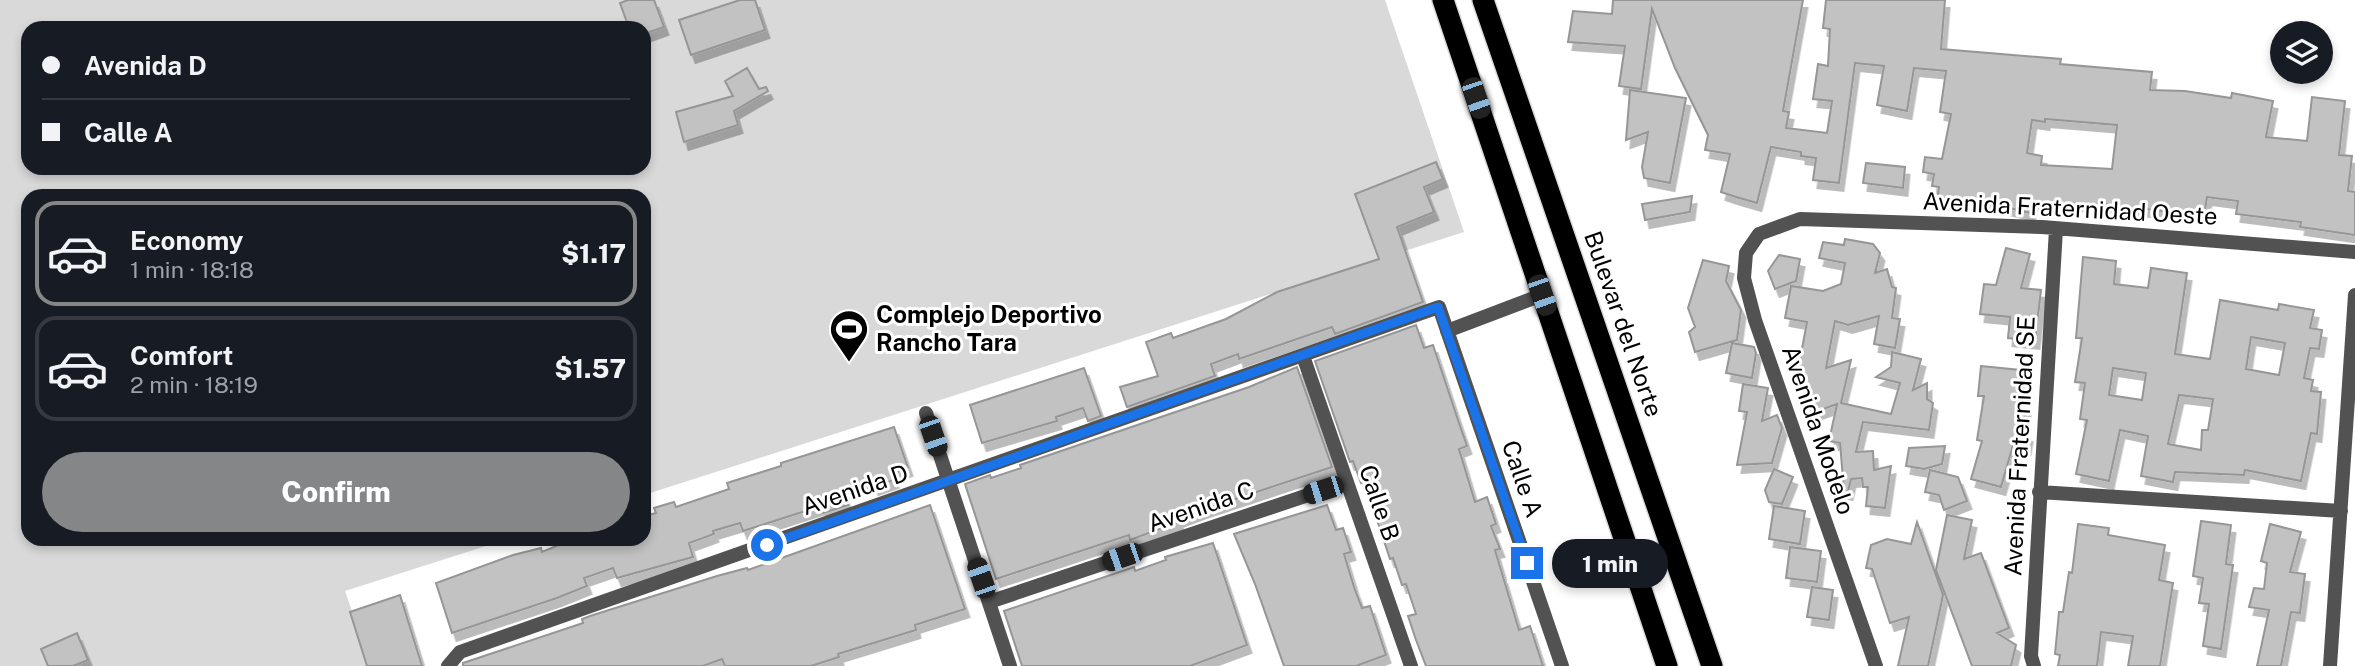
<!DOCTYPE html>
<meta charset="utf-8">
<style>
body{margin:0;font-family:"Public Sans",sans-serif;background:#242831;color:#f1f3f6;height:100vh;display:flex;flex-direction:column;font-size:26px;white-space:nowrap}
*{box-sizing:border-box;margin:0}
p{font-size:23px;color:#9ea1a6}
.icon{flex:none;width:38px;height:38px;fill:none;stroke:currentColor;stroke-width:2;stroke-linecap:round;stroke-linejoin:round}
.map{position:relative;flex:1;overflow:hidden}
.drawer{position:absolute;left:21px;top:189px;width:630px;height:357px;display:flex;flex-direction:column;background:#171b24;border-radius:21px;box-shadow:0 4px 10px #0003}
.drawer>*{flex:none}
.top-card{position:absolute;left:21px;top:21px;width:630px;height:154px;border-radius:21px;box-shadow:0 4px 10px #0003;display:grid;align-content:center;height:154px;padding:0 21px;background:#171b24}
.buttons{position:absolute;left:2270px;top:21px;display:grid;gap:14px}
.buttons a{display:grid;place-items:center;width:63px;height:63px;border-radius:50%;background:#171b24;box-shadow:0 4px 10px #0003;font-size:35px}
.end{position:absolute;width:32px;height:32px;margin:-16px;border:9px solid #1a73e8;background:#fff;box-shadow:0 0 0 4px #fff}
.from{border-radius:50%}
.bubble{position:absolute;height:49px;border-radius:24px;background:#171b24;box-shadow:0 4px 10px #0003;font-size:23px;font-weight:800;line-height:49px;text-align:center}
.car{position:absolute;width:21px;height:42px;margin:-21px -10px;border-radius:9px;box-shadow:0 0 5px 2px #0007;background:linear-gradient(#222 24%,#8ab4d8 0 40%,#222 0 76%,#8ab4d8 0 86%,#222 0)}
.top-card b{display:flex;align-items:center;gap:24px;height:66px;font-size:26px}
.top-card b+b{border-top:2px solid #363941}
.top-card i{width:18px;height:18px;background:#f1f3f6}
ul{padding:12px 0 0;list-style:none}
li{display:flex;align-items:center;gap:21px;height:105px;margin:0 14px 10px;padding:0 7px;border:4px solid #363941;border-radius:21px}
li div{flex:1}
li b{display:block;font-size:26px}
li em{font-style:normal;font-weight:800}
li.selected{border-color:#858687}
li>.icon{width:63px;height:63px;stroke-width:1.5}
.primary-button{display:flex;gap:14px;margin-top:auto;padding:14px 21px}
.primary-button a{flex:1;height:80px;border-radius:42px;background:#858687;color:#fff;font-size:28px;font-weight:800;line-height:80px;text-align:center}
.map>svg:first-child{display:block}
</style>
<div class="map">
<svg width="2355" height="666" viewBox="0 0 2355 666">
<defs>
<filter id="shadow"><feDropShadow dx="4.5" dy="8" stdDeviation="0" flood-color="#0004"/></filter>
</defs>
<rect width="100%" height="100%" fill="#fff"/>
<path fill="#d9d9d9" fill-rule="evenodd" d="M0,0H1385L1464,232L644,495V196H28V539H508L345,591L371,666H0ZM28,28H644V168H28Z"/>
<path fill="#c2c2c2" stroke="#969696" stroke-width="2" fill-rule="evenodd" filter="url(#shadow)" d="M628,0H654L664,27L644,34V28H629L620,3Z
M740,0H755L765,30L691,55L679,20Z
M1613,0H1803L1783,111L1789,112L1786,128L1827,133L1832,101L1813,99L1818,64L1828,66L1830,29L1823,28L1826,0H1945L1941,49L2061,59L2060,64L2152,72L2150,90L2185,91L2231,98L2232,93L2273,101L2266,137L2307,141L2312,97L2345,101L2339,155L2352,156L2348,191L2355,192V235L2300,227L2301,222L2236,214L2238,201L2207,197L2204,216L2103,204L2033,202L2030,213L1997,205L1937,201L1939,187L1932,186L1934,174L1923,172L1925,157L1942,159L1951,114L1940,112L1946,71L1914,68L1907,111L1877,105L1884,66L1855,63L1839,183L1813,180L1816,158L1801,156V152L1771,147L1757,203L1736,197L1721,192L1730,154L1705,150L1708,135L1675,68L1652,9L1641,89L1619,86L1625,46L1568,42L1573,11L1612,14ZM2045,119L2117,125L2112,169L2041,165L2042,156L2027,153L2032,120L2045,122Z
M747,68L759,89L766,87L768,91L734,111L738,125L684,142L676,112L733,96L725,81Z
M1630,90L1686,98L1670,183L1644,178L1642,167L1648,132L1626,140Z
M1436,162L1443,179L1424,187L1434,212L1397,227L1423,302L1335,334L1332,327L1239,359L1238,354L1211,364L1215,376L1127,407L1120,387L1158,376L1146,342L1171,333L1173,338L1226,319L1277,292L1379,259L1355,194Z
M1866,163L1905,167L1903,188L1863,183Z
M1692,196L1690,212L1645,220L1642,204Z
M1845,239L1873,244L1880,253L1875,273L1887,269L1892,287L1896,288L1892,318L1900,319L1895,348L1874,344L1879,316L1848,325L1835,321L1826,368L1851,360L1841,403L1891,414L1900,383L1876,377L1891,367L1892,352L1921,359L1913,390L1927,383V399L1933,403L1929,430L1863,422L1856,452L1873,451L1874,470L1891,466L1885,508L1866,506L1868,487H1863L1862,478L1851,479L1848,492L1844,491L1840,443L1829,441L1837,404L1812,413L1798,370L1807,322L1785,318L1791,286L1823,291L1841,284L1845,263L1819,258L1823,242L1844,245Z
M2006,248L2030,254L2021,288L2041,290L2035,341L2008,338L2010,317L1980,314L1984,284L1996,285Z
M1779,255L1800,259L1796,281L1775,289L1768,271Z
M2083,257L2116,261L2114,284L2148,288L2151,268L2187,273L2175,354L2210,359L2220,300L2278,310L2279,304L2314,310L2310,328L2322,330L2319,349L2310,348L2304,378L2313,380L2311,391L2321,392L2317,434L2311,433L2301,481L2245,470L2244,475L2175,472L2173,482L2141,476L2148,436L2120,430L2109,481L2076,474L2087,420L2080,419L2085,383L2075,382L2082,338H2076ZM2251,337L2285,343L2279,375L2246,369ZM2113,368L2146,373L2142,400L2109,395ZM2179,395L2213,399L2208,430H2202L2201,450L2168,444Z
M1703,260L1729,266L1726,281L1741,310L1737,340L1695,352L1689,332L1695,327L1688,308Z
M1416,325L1424,348L1433,345L1459,423L1467,446L1459,449L1475,502L1487,497L1496,524L1491,526L1500,549L1495,550L1519,630L1530,626L1543,666H1426L1416,640L1408,616L1416,614L1406,584L1402,585L1393,558L1390,559L1364,481L1361,483L1353,461L1350,462L1315,361Z
M1732,343L1754,347L1756,353L1752,378L1726,373Z
M1981,366L2020,370L2016,407L2026,408L2022,433L2028,434L2026,447L2013,445L2001,487L1971,479L1982,441L1977,440L1984,396H1978Z
M1297,367L1332,467L1202,510L1178,519L1179,522L1130,540L1129,535L996,579L965,484L990,475L991,478L1021,468L1020,465L1249,387Z
M1084,368L1101,416L1088,421L1083,408L1056,417L1057,421L982,443L970,405Z
M1743,384L1768,388L1762,421L1777,415L1782,428L1772,463L1737,465L1747,412L1739,411Z
M894,427L908,468L892,474L894,480L874,487L871,480L842,489L848,505L823,513L821,506L743,531L740,523L713,531L714,534L689,543L693,557L617,578L613,568L584,578L587,586L557,598L452,633L436,583L513,555L541,548L542,552L573,539H644V516L656,513L654,508L674,502L676,507L729,489L727,483L781,466V463Z
M1945,446L1942,464L1924,469L1906,466L1909,448Z
M1774,469L1793,477L1782,504L1769,502L1765,490Z
M1930,470L1958,477L1967,501L1944,510L1939,495L1925,492Z
M930,505L965,609L915,625L916,630L838,654L839,657L811,666H725L722,659L703,666H463V663L583,623L582,619L590,616L717,576L747,568L748,570Z
M1327,505L1336,530L1343,528L1351,552L1344,554L1354,587L1362,608L1370,606L1386,655L1356,666H1284L1255,584L1234,534Z
M1774,506L1805,511L1800,544L1769,539Z
M1947,515L1972,520L1964,559L1981,553L2009,628L1997,633L2016,645L2011,666H1972L1936,570Z
M2201,521L2231,525L2226,564L2233,565L2221,649L2203,646L2209,604L2199,603L2203,578L2193,576Z
M1917,522L1943,595L1928,666H1898L1909,617L1890,623L1872,569L1866,568L1871,545L1887,539L1911,544Z
M2078,524L2109,528L2108,535L2165,545L2159,580L2173,583L2160,666H2128L2133,636L2101,632L2097,666H2058L2060,655L2055,654L2059,612H2063L2069,572L2072,573Z
M2270,524L2301,532L2290,572L2305,574L2300,613L2291,612L2281,666H2257L2269,610L2249,607L2254,588L2264,589L2267,563L2261,561Z
M1213,543L1247,645L1190,666H1022L1004,611L1134,567L1135,571L1166,560L1165,557Z
M1790,547L1821,551L1817,582L1786,578Z
M1812,587L1833,590L1829,620L1807,617Z
M400,595L422,666H367L350,612Z
M77,633L88,660L73,666H48L41,649Z"/>
<g fill="none" stroke-linecap="round" stroke-linejoin="round">
<g stroke="#dbdbdb" stroke-width="24">
<path id="highway" d="M1443,0L1667,666
M1483,0L1712,666"/>
</g>
<path stroke="#525252" stroke-width="14" d="M1447,331L1542,295
M1303,356L1411,666
M926,413L1010,666
M2039,492L2341,511
M989,602L1347,482
M448,666L460,652L1439,307L1562,666
M1876,666L1755,320L1744,278L1746,253L1759,234L1800,219L2042,227L2355,252
M2034,666L2031,656L2056,229
M2330,666L2355,295"/>
<use href="#highway" stroke="#000" stroke-width="21"/>
</g>
<g fill="none" stroke-linecap="round" stroke-linejoin="round">
<path stroke="#1a73e8" stroke-width="9" d="M767,545L1438,307L1527,563"/>
</g>
<defs>
<g id="stadium-pin" transform="scale(2.0125)"><path d="M0 17L-7.5 6A9.5 9.5 0 1 1 7.5 6Z" fill="#000" stroke="#fff"/><path d="M0-5a6.5 5 0 1 0 0 10a6.5 5 0 1 0 0-10ZM-3.5-1.8h7v3.6h-7Z" fill="#fff"/></g>
</defs>
<g fill-rule="evenodd">
<use href="#stadium-pin" x="849" y="329"/>
</g>
<g text-anchor="middle" stroke-width="6" stroke-linejoin="round" paint-order="stroke">
<g font-size="24" fill="#000" stroke="#fff">
<text transform="translate(2070 209) rotate(3)" y="8">Avenida Fraternidad Oeste</text>
<text transform="translate(1623 324) rotate(71)" y="8">Bulevar del Norte</text>
<text transform="translate(1818 430) rotate(71)" y="8">Avenida Modelo</text>
<text transform="translate(2020 446) rotate(-87)" y="8">Avenida Fraternidad SE</text>
<text transform="translate(1522 479) rotate(71)" y="8">Calle A</text>
<text transform="translate(855 490) rotate(-19)" y="8">Avenida D</text>
<text transform="translate(1379 503) rotate(71)" y="8">Calle B</text>
<text transform="translate(1201 507) rotate(-19)" y="8">Avenida C</text>
</g>
<g font-size="24" font-weight="bold" fill="#000" stroke="#fff" text-anchor="start">
<text x="876" y="323">Complejo Deportivo<tspan x="876" dy="28">Rancho Tara</tspan></text>
</g>
</g>
</svg>
<div class="buttons">
<a><svg class="icon" aria-label="layers" viewBox="0 0 24 24"><path d="M12 4l9 5-9 5-9-5zM3 14l9 5 9-5"/></svg></a>
</div>
<i class="end from" style="left:767px;top:545px"></i>
<i class="end" style="left:1527px;top:563px"></i>
<div class="bubble" style="left:1552px;top:539px;width:116px">1 min</div>
<i class="car" style="left:1476px;top:98px;rotate:161deg"></i>
<i class="car" style="left:1542px;top:295px;rotate:161deg"></i>
<i class="car" style="left:933px;top:436px;rotate:161deg"></i>
<i class="car" style="left:1323px;top:490px;rotate:252deg"></i>
<i class="car" style="left:1122px;top:557px;rotate:251deg"></i>
<i class="car" style="left:981px;top:578px;rotate:341deg"></i>
<div class="top-card">
<b><i class="from"></i>Avenida D</b>
<b><i></i>Calle A</b>
</div>
<section class="drawer">
<ul>
<li class="selected"><svg class="icon" aria-label="car" viewBox="0 0 24 24"><path d="M5 17H2v-5l4-1 3-4h7l3 4 3 1v5h-3M9 17h6M6 11h13"/><circle cx="7" cy="17" r="2"/><circle cx="17" cy="17" r="2"/></svg><div><b>Economy</b><p>1 min · 18:18</p></div><em>$1.17</em></li>
<li><svg class="icon" aria-label="car" viewBox="0 0 24 24"><path d="M5 17H2v-5l4-1 3-4h7l3 4 3 1v5h-3M9 17h6M6 11h13"/><circle cx="7" cy="17" r="2"/><circle cx="17" cy="17" r="2"/></svg><div><b>Comfort</b><p>2 min · 18:19</p></div><em>$1.57</em></li>
</ul>
<div class="primary-button"><a>Confirm</a></div>
</section>
</div>
